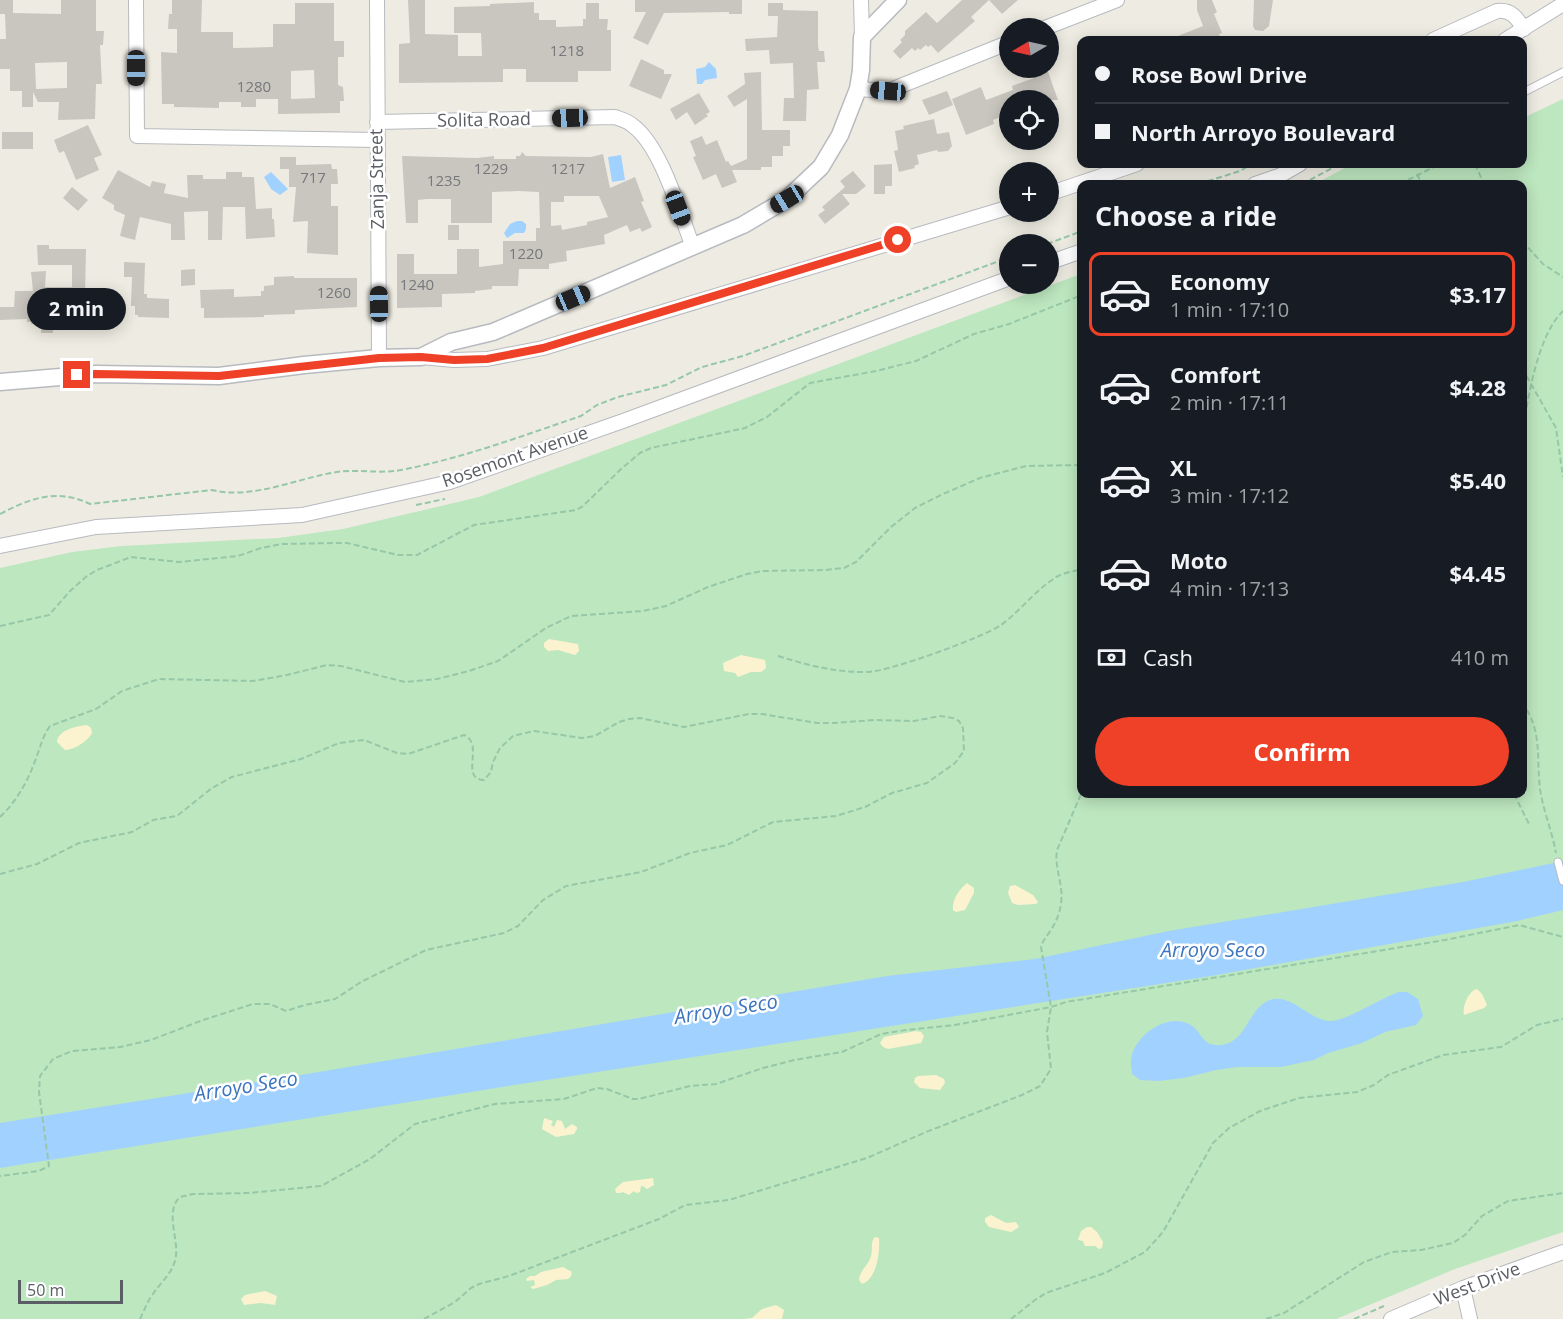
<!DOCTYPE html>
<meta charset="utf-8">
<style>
body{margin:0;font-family:"Open Sans",sans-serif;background:#242831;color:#f1f3f6;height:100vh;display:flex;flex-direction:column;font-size:22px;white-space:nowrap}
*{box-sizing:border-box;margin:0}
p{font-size:20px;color:#9ea1a6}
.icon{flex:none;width:33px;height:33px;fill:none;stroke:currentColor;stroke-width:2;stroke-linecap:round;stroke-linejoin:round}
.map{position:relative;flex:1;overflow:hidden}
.sheet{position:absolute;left:1077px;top:180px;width:450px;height:618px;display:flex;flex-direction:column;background:#171b24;border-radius:12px;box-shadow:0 3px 15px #0003}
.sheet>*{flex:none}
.guide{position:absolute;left:1077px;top:36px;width:450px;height:132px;border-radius:12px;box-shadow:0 3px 15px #0003;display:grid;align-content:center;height:132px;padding:0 18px;background:#171b24}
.needle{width:39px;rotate:261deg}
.fabs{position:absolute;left:999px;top:18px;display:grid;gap:12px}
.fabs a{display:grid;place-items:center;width:60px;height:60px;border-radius:50%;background:#171b24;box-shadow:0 3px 15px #0003;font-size:30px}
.scale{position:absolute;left:18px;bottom:15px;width:105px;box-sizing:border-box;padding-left:6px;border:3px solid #5a5e64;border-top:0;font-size:16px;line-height:21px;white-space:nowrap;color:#5a5e64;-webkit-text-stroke:4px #fff;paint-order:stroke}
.end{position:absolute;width:27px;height:27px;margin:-14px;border:8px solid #ef4127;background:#fff;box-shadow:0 0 0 3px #fff}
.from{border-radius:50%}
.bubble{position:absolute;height:42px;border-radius:21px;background:#171b24;box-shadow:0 3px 15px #0003;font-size:20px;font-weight:700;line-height:42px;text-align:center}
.car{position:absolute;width:18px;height:36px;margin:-18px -9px;border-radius:8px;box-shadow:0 0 4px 2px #0007;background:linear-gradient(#222 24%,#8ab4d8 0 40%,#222 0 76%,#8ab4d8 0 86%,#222 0)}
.guide b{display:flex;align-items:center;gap:21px;height:57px;font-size:22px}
.guide b+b{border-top:2px solid #363941}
.guide i{width:15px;height:15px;background:#f1f3f6}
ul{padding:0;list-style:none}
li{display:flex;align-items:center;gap:18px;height:84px;margin:0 12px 9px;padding:0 6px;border:3px solid transparent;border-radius:12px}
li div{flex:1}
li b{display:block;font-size:22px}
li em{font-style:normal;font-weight:700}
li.active{border-color:#ef4127}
li>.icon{width:54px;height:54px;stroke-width:1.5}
h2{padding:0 18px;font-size:27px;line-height:72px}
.pay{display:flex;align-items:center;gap:15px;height:66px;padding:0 18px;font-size:22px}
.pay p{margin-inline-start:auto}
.cta{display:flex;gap:12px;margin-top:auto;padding:12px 18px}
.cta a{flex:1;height:69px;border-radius:36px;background:#ef4127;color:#fff;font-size:24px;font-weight:700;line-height:69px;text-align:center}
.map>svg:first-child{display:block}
</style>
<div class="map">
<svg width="1563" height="1319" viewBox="0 0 1563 1319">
<rect width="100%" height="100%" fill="#eeece2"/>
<path fill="#bde7bf" d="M1563,99V1232L1455,1269L1336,1319H0V568L72,552L121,546L278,538L343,529L479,497L1081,274L1082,794H1522V184H1315L1352,164H1415L1418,167L1426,164H1522L1523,118Z"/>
<path fill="#fbf3d0" d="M549,639L578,644L579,651L575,655L558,650L548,651L544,647V643Z
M741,655L765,660L766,668L761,672H751L738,677L735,673L724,671L723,663Z
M87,725L91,728L92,733C88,741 74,750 65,750L57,742C58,730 76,726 87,725Z
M967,883L974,888V893L965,910L956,912L953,910C952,899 959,890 967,883Z
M1015,885L1033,895L1038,902L1036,904L1018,905L1012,903L1008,893L1010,886Z
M1477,989L1482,994L1487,1005L1484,1008L1464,1015C1462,1007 1468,991 1477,989Z
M916,1031L921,1032L924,1036L921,1043L888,1049L883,1047L880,1043L884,1037Z
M936,1075L944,1079L945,1083L940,1090L920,1088L914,1082L915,1078L918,1076Z
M544,1118L553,1121L551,1125L554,1127L557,1120L562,1121L565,1129L572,1124L577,1127V1129L574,1134L556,1137L542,1129Z
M653,1178L654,1185L647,1189L643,1186H641L640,1192L636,1193L634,1191L629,1195L623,1192L620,1193H616L615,1189L623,1182Z
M991,1215L1006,1223L1016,1222L1019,1227L1011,1232L989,1227L985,1222V1218Z
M1087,1227H1091L1097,1232L1103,1242L1102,1248L1099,1249L1095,1246H1085L1083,1241L1078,1240L1081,1231Z
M875,1237L879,1238C880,1252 877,1279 862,1284L859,1280C860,1270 868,1266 871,1256C873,1249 870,1242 875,1237Z
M563,1267L572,1272L571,1276L568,1279L556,1280L547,1285L533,1289L530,1287L535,1285L534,1280L527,1281L526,1279L530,1276H535L541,1272Z
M265,1291L277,1296L275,1305L261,1303L244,1305L241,1299L245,1295Z
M776,1305L784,1310L782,1319H744L752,1318L762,1309Z"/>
<path fill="#a1d1ff" d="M709,62L716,69L717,78L705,80L702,84H697L696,69L705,67Z
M621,155L625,180L612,182L608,157Z
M271,172L288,189L280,195L271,189L264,177Z
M517,221H522L526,224V229L524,233H515L507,238L504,233L510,224Z
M1563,861V910L1517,921L1211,976L502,1087L0,1168V1123L295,1076L887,976L1035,959L1169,931L1463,882Z
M1399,992H1407L1418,999L1423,1016L1416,1025L1385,1032L1362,1043L1328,1053L1314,1060L1281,1067H1238L1216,1070L1184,1078L1158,1081L1140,1080L1132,1074C1132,1070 1130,1065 1131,1060C1133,1037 1166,1012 1189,1024C1202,1030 1201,1047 1221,1045C1249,1042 1248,1003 1274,999C1293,996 1308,1018 1328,1021C1344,1023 1380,998 1399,992Z"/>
<path fill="#c9c6bf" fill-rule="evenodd" d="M0,0H13V13L61,14V0H96V31H104L103,45H100L102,84H96L95,119L58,120L59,102H38L33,92V107H22V91H10V69H0V39H6L5,14H0ZM67,62V88L36,89L35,63Z
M172,0H202L201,32H233V48L273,47V24H295V3H334V41H344V57H338V85L343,87L344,101H340V113L278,114V99H256V107H241V102H219V108L174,107V104H162L161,52L177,53V29H168L169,14H172ZM314,70L315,98L291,99V71Z
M408,0H425V34L458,35V56H482L481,33H454V7L490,6V4L534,2V13H539V20H556V27L583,26V19H586V3H599V19H608L607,30H611V71H578V82H526V69H503V82L399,83V44L410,43Z
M635,0H742V14H729V12L664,13L648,45L633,38L646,12H635Z
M962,0H1018L1002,14L989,0L971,17L975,21L938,53L931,45L928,47L926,45L920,50L918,48L915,51L912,48L900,59L893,51L902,42L900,40L905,35V31L926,12L937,23Z
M1197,0H1212L1217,12L1214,14L1222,33L1219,34L1222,40H1168L1203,26L1197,10Z
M1254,0H1273L1269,26L1263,31L1255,30L1253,26Z
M768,3H783V10L818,11V45L819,51H824L825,62H817L819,89L807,90L806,121H783L784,98H794L793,63L770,64L769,50L746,51L745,39L777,37L778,16H768Z
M641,59L664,70V74H672L661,99L629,86Z
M1047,69L1058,100H1010V113L993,120L994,124L966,135L952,99L981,87L986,100L1013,90L1012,86L1034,78L1032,75Z
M761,72L762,130H790V146H783V156H772V167H761V170H732L737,182L722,188L716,174L703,180L693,157L696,156L690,141L702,136L706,145L717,140L726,162L728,161L731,166L747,159V99L734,107L727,96L745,84L744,73Z
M947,91L953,105L929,115L922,100Z
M699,93L710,112L706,114L708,116L695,125L687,112L676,120L670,109Z
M934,119L937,134L949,132L952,146L948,151L938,152L937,150L917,155L919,164L914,166L915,168L899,172L894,151L898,150L895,131L904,129L903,126Z
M88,125L102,155L94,158L99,170L76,180L64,151L59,153L54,140Z
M2,132H33V149H2Z
M522,152L526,156L591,157L603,154L610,188L635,177L644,201L641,202L652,227L642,232L640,228L630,232L627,225L604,235L605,244L566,251L567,261L549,264V269H519L518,286H492V289L475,291V293L442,294V307L397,308V254H414V274H457V249H479V267L503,264V241H536V228H540L539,192L518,191L492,192V223H451V199H427L418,200V223H406L402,156L477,158L494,156V159H516V156H520ZM564,196H599L608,217L587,222V225L562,230L561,225L551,226V202H564Z
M280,157H296V165L331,164L332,169H337L338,184H331V206H338V255L307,253L308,221L293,222L296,187H289V169H280Z
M892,164V186H885V194H874V165Z
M118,170L150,187L152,181L166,184L164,193L188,198L187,175H203V179H226V172H242V177H254L256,209L272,208V219H274L275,237L246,239L245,207H223L222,240H208V211L184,212L185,240H171V224L140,217L135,240L120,236L125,215L114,210V205L102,198Z
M853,171L866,186L856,194H842L850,204L825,224L818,215L825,210L822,207L845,187L840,181Z
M72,187L88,200L78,211L63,198Z
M448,225H459V240H448Z
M37,245H49V249H86L85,297H106V323H53V333H41V324H31V322H27V319L0,320V307H14L15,291H33L31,272L46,271L45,287H72V265H38Z
M124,262L145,263L144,294H147V298L169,299V318L138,317V315H135V306H131L132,277H124Z
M195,269V285L181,286V270Z
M294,276V278H357V307L295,310V314L264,315V317L204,318V308H201L200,290L234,289V297L258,296H261V291H264V286L274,285V277Z"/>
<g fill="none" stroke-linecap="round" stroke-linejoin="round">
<g stroke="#b7babf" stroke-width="9">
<path id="service" d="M1522,93L1563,72
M1558,862L1563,881"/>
</g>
<g stroke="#b7babf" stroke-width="16">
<path id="minor" d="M136,0L137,136L377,140
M377,0L379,358
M861,0L862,37
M1045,28L1117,0
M1433,40L1497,11C1511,9 1517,18 1524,29
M1505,40L1563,4
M858,89L888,91L1010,42
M377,122L615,117C620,119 628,121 632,125C661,145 680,214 693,247
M1255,184L1281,175L1300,164
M1048,194L1137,164
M1048,263L1082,251
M421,357L454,360L487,359L543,348L1010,207
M0,546L96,527L302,515L450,482L623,421L1010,278
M1463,1288L1470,1319
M1391,1319L1463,1288L1563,1252"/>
</g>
<g stroke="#b7babf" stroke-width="19">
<path id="tertiary" d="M0,382L96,374L219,376L304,365L379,358L421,357L451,342L493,332L743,225L787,199L821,167L840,135L858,89L861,70L862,37L898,0"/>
</g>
<path stroke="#96c8a7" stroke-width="2" stroke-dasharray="6 3" stroke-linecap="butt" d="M1475,164L1484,184
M1417,174L1422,184
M1199,184L1240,171L1252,164
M1302,184L1340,164
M1400,184L1440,164
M1522,241L1543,264L1563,277
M1047,244L1082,231
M1020,289L1035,284
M1522,368L1556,428L1563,477
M1522,434C1528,399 1537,336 1563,311
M416,505L445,499
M0,514C31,498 57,488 90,504L212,490C253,500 297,478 337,472C358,469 380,474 401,470C463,458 522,436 581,416L597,405L618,397L666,385L702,367L743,356L1010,257
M0,626L49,615L70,591L87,576L97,570L131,557L179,562L238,556L261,548L282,544L338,543H347L398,555H417L474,525L576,510L583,506L621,469L640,453L651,448L745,428L767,417L810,383L876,371L916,361L974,334L1009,324L1082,295
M778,656C807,665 837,673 868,672C890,671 982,638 1001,625C1019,612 1033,593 1052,580C1060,573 1072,572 1082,569
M1522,702C1543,732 1536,756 1540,789C1543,810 1552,831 1556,853
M1514,794L1530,826
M0,817C16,802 28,781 35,761C40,749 42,737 50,726L96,709L122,691L159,679L253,681L287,675L327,665L341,666L405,682L437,679L469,671L498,661L546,628L571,616L643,611L666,606L708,587L747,574L763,571L826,570L844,568L856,562L891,527L915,508L943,494L980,478L1026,466L1082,465
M0,874L37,864L79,843L132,832L153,820L177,816L212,788L232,777L301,759L339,743L364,740L397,753L408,754L464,735C485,744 459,779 484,780L491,772L493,762L500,748L513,736L534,731L582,738L595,736L619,722L629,719L640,718L684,727L749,714H762L817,723H834L874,720L914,721L940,716L953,718L959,721L963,728L964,751L955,763L927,783L892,793L865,807L836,816L773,822L727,845L690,853L641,872L566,886L543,900L518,926L504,933L426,950L361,982L335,999L305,1005L286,1011L270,1004H253L203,1020L151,1040L120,1047L72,1051L53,1059L40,1076L39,1092L49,1166L39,1171L0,1176
M140,1319C144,1311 147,1302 153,1294C162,1280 174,1273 176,1255C178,1237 165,1211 180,1197L193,1194L249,1193L321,1186L370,1159L415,1124L495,1104L564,1099L597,1088L607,1089L633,1099H639L690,1086L716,1084L763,1068L794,1060L842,1052L881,1034L906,1030L955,1025L1051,1007L1066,1002L1445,940L1519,925L1563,937
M424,1319L455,1302L471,1288L479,1284L509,1276L659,1219L685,1205L729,1200L867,1158L926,1132L1022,1095L1040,1086L1051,1069L1047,1032L1051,1007L1041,947C1043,940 1047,936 1051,930C1056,922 1060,913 1061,903C1064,886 1054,868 1057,850L1082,792
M1011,1319L1035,1300L1046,1293L1105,1273L1145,1252L1163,1232L1213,1143L1229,1128L1260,1111L1299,1098L1357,1092L1374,1085L1388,1075L1443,1055L1501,1047L1537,1025L1563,1019
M1266,1319L1284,1313L1364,1262L1392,1252L1421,1250L1453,1243L1465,1235L1482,1216L1508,1201L1563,1193
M1354,1319L1384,1306"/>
<use href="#service" stroke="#fff" stroke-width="7"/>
<use href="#minor" stroke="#fff" stroke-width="14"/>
<use href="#tertiary" stroke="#fff" stroke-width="16"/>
</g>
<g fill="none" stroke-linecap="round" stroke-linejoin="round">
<path stroke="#ef4127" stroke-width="8" d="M77,375L96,374L219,376L379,358L421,357L454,360L487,359L543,348L898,240"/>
</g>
<g text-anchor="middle" stroke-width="5" stroke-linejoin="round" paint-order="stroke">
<g font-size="15" fill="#76787b">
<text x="567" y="56">1218</text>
<text x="254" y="92">1280</text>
<text x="491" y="174">1229</text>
<text x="568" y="174">1217</text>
<text x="313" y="183">717</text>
<text x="444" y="186">1235</text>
<text x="526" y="259">1220</text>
<text x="417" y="290">1240</text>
<text x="334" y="298">1260</text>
</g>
<g font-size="18" fill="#5a5e64" stroke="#fff">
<text transform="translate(484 120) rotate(-1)" y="6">Solita Road</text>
<text transform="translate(377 179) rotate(-91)" y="6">Zanja Street</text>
<text transform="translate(515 457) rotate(-19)" y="6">Rosemont Avenue</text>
<text transform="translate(1477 1284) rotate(-21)" y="6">West Drive</text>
</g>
<g font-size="20" font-style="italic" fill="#3d75be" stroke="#fff">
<text x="1213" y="957">Arroyo Seco</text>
<text transform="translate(726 1009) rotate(-9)" y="7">Arroyo Seco</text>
<text transform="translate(246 1086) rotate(-9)" y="7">Arroyo Seco</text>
</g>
</g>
</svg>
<div class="fabs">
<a><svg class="needle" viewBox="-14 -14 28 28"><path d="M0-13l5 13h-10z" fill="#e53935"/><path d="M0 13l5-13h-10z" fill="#9ea1a6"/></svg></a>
<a><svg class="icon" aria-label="locate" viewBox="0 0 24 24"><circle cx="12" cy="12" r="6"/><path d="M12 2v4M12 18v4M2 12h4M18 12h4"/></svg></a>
<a>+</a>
<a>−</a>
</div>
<div class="scale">50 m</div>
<i class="end from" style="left:898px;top:240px"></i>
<i class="end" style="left:77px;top:375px"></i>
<div class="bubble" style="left:27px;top:288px;width:99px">2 min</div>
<i class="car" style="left:136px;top:68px;rotate:180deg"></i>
<i class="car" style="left:888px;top:91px;rotate:275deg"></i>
<i class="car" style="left:570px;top:118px;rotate:268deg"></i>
<i class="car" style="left:787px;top:199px;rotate:239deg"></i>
<i class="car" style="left:678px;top:208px;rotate:159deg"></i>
<i class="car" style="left:573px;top:298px;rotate:67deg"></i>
<i class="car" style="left:379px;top:304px;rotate:359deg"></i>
<div class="guide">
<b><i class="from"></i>Rose Bowl Drive</b>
<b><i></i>North Arroyo Boulevard</b>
</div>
<section class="sheet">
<h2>Choose a ride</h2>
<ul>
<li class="active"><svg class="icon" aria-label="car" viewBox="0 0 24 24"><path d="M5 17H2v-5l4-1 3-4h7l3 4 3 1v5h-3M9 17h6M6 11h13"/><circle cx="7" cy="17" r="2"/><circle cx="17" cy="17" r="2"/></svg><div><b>Economy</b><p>1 min · 17:10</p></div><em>$3.17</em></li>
<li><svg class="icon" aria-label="car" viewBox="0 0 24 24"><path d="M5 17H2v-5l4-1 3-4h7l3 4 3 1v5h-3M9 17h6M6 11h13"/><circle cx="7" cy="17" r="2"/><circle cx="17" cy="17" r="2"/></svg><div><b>Comfort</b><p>2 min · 17:11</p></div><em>$4.28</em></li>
<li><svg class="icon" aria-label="car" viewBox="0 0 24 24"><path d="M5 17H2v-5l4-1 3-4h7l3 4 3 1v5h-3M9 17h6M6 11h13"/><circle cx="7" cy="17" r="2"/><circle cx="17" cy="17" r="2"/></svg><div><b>XL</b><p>3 min · 17:12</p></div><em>$5.40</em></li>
<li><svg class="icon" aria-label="car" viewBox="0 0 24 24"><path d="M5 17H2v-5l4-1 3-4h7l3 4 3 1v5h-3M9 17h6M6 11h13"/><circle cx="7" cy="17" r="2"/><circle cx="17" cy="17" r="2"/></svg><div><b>Moto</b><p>4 min · 17:13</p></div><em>$4.45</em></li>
</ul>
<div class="pay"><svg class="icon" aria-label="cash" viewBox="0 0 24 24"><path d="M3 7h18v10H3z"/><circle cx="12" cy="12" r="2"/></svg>Cash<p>410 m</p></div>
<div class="cta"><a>Confirm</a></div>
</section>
</div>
